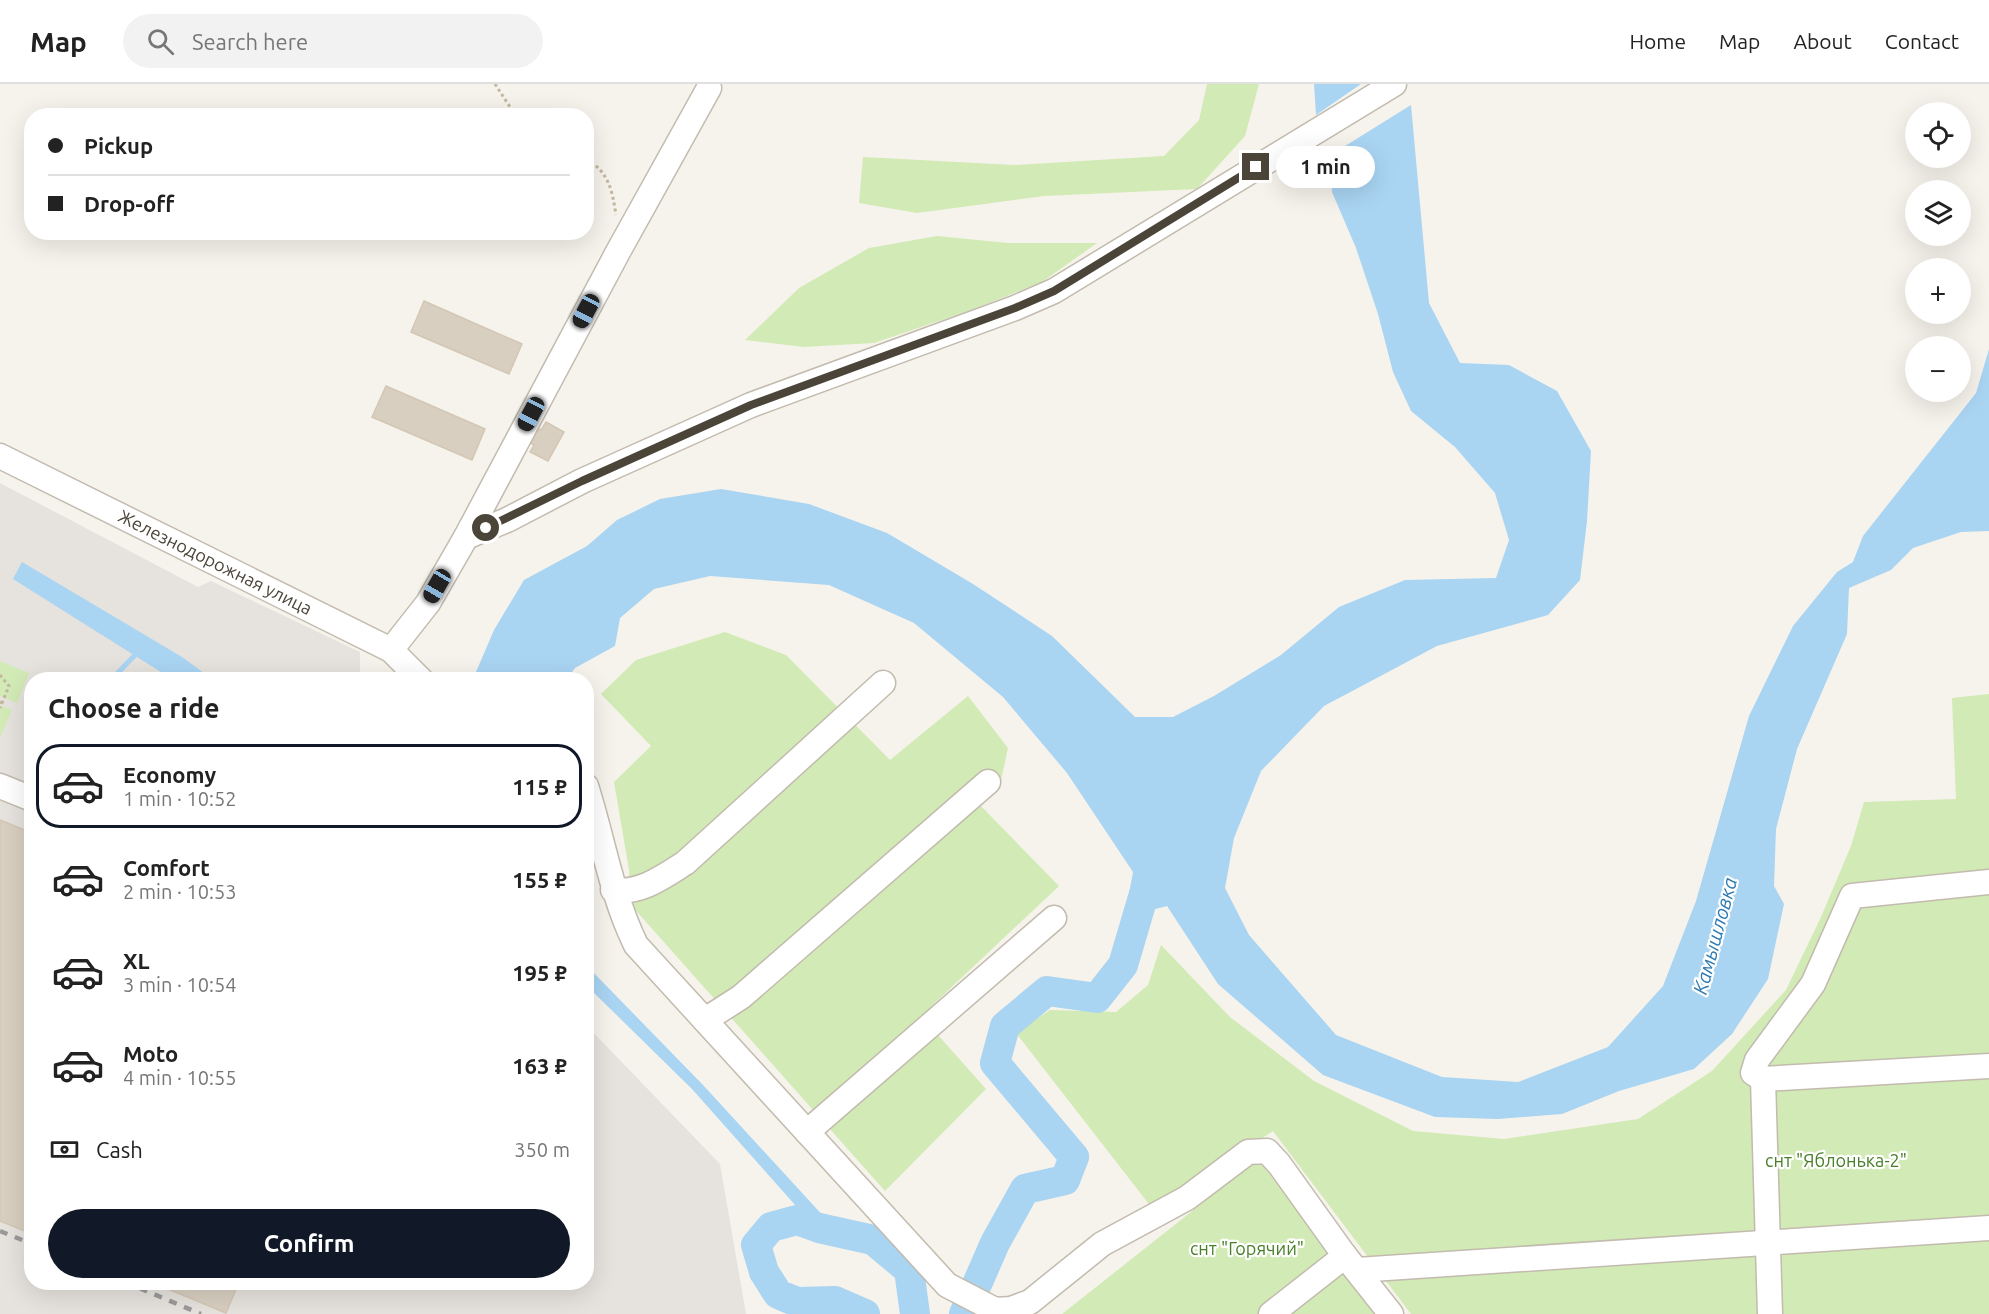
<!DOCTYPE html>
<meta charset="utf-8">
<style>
body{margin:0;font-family:Ubuntu,sans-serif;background:#f2f2f2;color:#222;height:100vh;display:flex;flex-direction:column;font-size:22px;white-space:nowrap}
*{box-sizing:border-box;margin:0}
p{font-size:20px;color:#767676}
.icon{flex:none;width:33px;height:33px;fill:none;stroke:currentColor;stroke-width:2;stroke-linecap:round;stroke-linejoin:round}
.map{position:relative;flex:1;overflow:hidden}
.details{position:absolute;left:24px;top:588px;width:570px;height:618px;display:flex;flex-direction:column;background:#fff;border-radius:24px;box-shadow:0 6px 24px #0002}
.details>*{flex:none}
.top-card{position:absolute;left:24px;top:24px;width:570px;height:132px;border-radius:24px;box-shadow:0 6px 24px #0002;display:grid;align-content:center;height:132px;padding:0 24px;background:#fff}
.controls{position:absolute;left:1905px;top:18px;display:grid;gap:12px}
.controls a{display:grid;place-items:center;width:66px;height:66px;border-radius:50%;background:#fff;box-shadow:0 6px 24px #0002;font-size:30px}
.end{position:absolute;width:27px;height:27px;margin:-14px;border:8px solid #4b4439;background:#fff;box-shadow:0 0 0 3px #fff}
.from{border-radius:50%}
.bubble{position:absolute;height:42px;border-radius:21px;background:#fff;box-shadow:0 6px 24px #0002;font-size:20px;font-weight:700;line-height:42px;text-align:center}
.car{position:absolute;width:18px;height:36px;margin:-18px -9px;border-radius:8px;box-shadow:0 0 4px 2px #0007;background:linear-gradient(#222 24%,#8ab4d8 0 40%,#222 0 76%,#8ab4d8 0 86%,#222 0)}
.top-card b{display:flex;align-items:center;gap:21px;height:57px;font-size:22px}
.top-card b+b{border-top:2px solid #e0e0e0}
.top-card i{width:15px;height:15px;background:#222}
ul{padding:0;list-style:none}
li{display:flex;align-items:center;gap:18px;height:84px;margin:0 12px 9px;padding:0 12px;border:3px solid transparent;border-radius:24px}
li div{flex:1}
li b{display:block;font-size:22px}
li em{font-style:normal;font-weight:700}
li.current{border-color:#111827}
li>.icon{width:54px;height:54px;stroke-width:1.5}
h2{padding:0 24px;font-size:27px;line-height:72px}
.pay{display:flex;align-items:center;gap:15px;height:66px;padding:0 24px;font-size:22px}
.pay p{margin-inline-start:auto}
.button{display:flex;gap:12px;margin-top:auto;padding:12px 24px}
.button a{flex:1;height:69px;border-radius:36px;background:#111827;color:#fff;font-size:24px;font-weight:700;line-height:69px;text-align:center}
header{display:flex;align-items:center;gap:36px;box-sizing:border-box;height:84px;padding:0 30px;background:#fff;border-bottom:2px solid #e0e0e0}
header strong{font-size:28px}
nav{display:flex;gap:33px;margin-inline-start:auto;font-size:21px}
.search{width:420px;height:54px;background:#f2f2f2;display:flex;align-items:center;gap:15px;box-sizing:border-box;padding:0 21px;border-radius:33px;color:#767676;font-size:22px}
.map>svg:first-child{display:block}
</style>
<header>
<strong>Map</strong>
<div class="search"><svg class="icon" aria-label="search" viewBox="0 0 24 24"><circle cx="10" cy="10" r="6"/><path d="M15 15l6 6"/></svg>Search here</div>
<nav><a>Home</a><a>Map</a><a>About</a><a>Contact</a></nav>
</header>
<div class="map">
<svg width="1989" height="1230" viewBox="0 0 1989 1230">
<rect width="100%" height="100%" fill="#f6f3ec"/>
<path fill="#e6e2dd" d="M0,399L198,503L211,497L360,568V595L32,596V1198H586L587,942L720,1080L746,1230H0Z"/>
<path fill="#d2eab5" d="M1207,0H1259L1245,52L1197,105L1044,112L917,129L859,119L863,73L1014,81L1164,72L1199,36Z
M937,152L1008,159H1097L1042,198L968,227L874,259L804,263L745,256L799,204L869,164Z
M725,548L786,571L890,676L968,612L1008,664L1000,701L980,721L1059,802L921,932L986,1005L885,1107L631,821L629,786L614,698L651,662L601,610L636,576Z
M0,577L29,589L17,619L0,612Z
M1989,610V1230H1411L1273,1047L1152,1124L1016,949L1050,926L1116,928L1148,901L1161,861L1230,933L1314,997L1413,1047L1504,1055L1638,1035L1712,987L1786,906L1821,833L1851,762L1864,718L1956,715L1952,614Z
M0,621L12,626L0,654Z
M1258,1075L1376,1230H1062Z"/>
<path fill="#a9d4f2" d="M1314,0H1361L1316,31Z
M1411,21L1429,219L1460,279L1509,281L1557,307L1591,367L1587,437L1580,496L1548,531L1437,562L1324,622L1261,687L1234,754L1225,804L1249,851L1336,951L1442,993L1518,998L1608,963L1663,902L1696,817L1749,632L1793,542L1837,488L1853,478L1863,452L1976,309L1989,265V447L1961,448L1913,464L1891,486L1849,504L1847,550L1797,665L1776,745L1774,802L1784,820L1768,895L1732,950L1694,985L1619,1007L1562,1030L1498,1035L1435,1033L1323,991L1218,900L1167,822L1136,830L1126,827L1133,788L1067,689L1003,613L914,539L829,501L710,492L654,505L620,534L615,562L575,584L567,595H473L494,546L524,496L587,462L617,436L660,415L721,405L809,420L887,449L973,500L1052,552L1135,633H1173L1214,612L1281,571L1339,523L1405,496L1496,494L1509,456L1495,409L1455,363L1411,327L1393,288L1378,230L1356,164L1332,108L1329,72Z
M22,478L182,573L212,595H172L13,495Z
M587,882L703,1001L826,1135L833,1151L820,1149L692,1005L587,902Z"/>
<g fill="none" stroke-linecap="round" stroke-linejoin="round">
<path stroke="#a9d4f2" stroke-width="5" d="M111,596L134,572"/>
<path stroke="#a9d4f2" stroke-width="30" d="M865,1230L835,1217L797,1218L778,1210L764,1188L756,1161L771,1143L797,1136L819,1144L873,1156L909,1186L915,1230
M964,1230L995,1159L1025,1105L1065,1096L1074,1073L995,979L1005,942L1047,907L1097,914L1123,881L1146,803L1158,802"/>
</g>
<path fill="#d8cfc1" stroke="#d3c7b4" stroke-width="1.5" d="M424,217L522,260L509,290L411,248Z
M386,302L485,345L472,376L372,333Z
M546,338L564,348L548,377L530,368L534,361L523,354L530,340L541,346Z
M0,736L32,749V1150L0,1137Z
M151,1198H239L226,1229Z"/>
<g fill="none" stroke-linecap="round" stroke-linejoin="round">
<g stroke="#c2bbae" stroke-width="27">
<g id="minor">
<path id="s1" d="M0,372L391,566L421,596"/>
<path d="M466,453L619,166L709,4"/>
<path d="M391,566L428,519L466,453L507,436L582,397L751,321L1015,224L1054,207L1394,0"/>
<path d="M0,702L32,715"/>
<path d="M586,702C603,755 611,810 636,861L947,1201L995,1226L1011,1225L1030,1218L1102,1160L1187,1114L1248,1068L1267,1067L1279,1080L1345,1172L1391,1230"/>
<path d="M1989,798L1852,812L1813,900L1757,976L1753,989L1763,995L1989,982"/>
<path d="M613,806C640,810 663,793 685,779L883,599"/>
<path d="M705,936L741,913L988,698"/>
<path d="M1763,995L1770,1230"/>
<path d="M807,1048L1054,834"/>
<path d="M1357,1186L1989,1144"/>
<path d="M1271,1230L1345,1172"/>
</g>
</g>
<path stroke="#c4b79f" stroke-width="3" stroke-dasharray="3 3" stroke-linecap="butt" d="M495,0L516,32
M586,75C609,88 612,106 616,131
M0,591L9,602L2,619
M0,618L2,619L0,624"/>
<use href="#minor" stroke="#fff" stroke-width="24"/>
<path stroke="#9a9a9a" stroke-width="4.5" stroke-dasharray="8 8" stroke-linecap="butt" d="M0,1147L32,1160
M125,1198L201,1230"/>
</g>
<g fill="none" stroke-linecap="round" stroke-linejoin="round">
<path stroke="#4b4439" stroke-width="8" d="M486,444L582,397L751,321L1015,224L1054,207L1256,83"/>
</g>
<g text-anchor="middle" stroke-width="4.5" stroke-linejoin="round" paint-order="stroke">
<g font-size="18" fill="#4b4439" stroke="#fff">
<text dy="6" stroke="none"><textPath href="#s1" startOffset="240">Железнодорожная улица</textPath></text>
</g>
<g font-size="18" fill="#4a7f2a" stroke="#fff">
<text x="1836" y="1083">снт "Яблонька-2"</text>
<text x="1247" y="1171">снт "Горячий"</text>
</g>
<g font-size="20" font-style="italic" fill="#2e7ab2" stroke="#fff">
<text transform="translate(1715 852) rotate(-75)" y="7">Камышловка</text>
</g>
</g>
</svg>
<div class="controls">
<a><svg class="icon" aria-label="locate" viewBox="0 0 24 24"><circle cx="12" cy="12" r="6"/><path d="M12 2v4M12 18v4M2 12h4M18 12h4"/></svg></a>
<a><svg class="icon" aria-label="layers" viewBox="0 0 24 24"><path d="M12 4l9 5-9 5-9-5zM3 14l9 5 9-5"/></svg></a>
<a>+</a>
<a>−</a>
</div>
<i class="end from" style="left:486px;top:444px"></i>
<i class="end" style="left:1256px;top:83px"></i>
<div class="bubble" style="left:1276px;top:62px;width:99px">1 min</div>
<i class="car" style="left:586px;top:227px;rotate:208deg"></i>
<i class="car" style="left:531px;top:330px;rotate:208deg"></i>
<i class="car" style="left:437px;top:502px;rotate:210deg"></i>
<div class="top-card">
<b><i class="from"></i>Pickup</b>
<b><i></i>Drop-off</b>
</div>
<section class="details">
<h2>Choose a ride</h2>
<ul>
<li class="current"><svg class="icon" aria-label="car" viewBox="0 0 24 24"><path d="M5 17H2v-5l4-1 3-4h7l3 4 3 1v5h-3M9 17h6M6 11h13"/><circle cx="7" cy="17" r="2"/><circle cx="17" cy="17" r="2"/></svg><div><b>Economy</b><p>1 min · 10:52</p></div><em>115 ₽</em></li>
<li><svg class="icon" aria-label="car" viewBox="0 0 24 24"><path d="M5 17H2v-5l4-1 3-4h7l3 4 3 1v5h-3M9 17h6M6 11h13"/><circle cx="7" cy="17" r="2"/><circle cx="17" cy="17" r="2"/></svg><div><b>Comfort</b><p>2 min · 10:53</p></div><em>155 ₽</em></li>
<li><svg class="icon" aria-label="car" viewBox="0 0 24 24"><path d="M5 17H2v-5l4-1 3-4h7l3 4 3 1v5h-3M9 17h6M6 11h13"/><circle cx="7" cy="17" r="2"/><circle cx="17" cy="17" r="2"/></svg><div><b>XL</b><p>3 min · 10:54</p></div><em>195 ₽</em></li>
<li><svg class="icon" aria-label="car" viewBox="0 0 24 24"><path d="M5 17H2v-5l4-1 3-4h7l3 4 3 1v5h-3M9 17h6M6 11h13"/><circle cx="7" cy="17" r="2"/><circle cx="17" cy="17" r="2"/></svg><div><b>Moto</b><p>4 min · 10:55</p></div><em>163 ₽</em></li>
</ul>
<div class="pay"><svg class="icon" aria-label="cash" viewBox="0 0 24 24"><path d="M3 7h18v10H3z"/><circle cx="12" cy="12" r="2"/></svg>Cash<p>350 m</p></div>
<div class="button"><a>Confirm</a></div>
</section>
</div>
